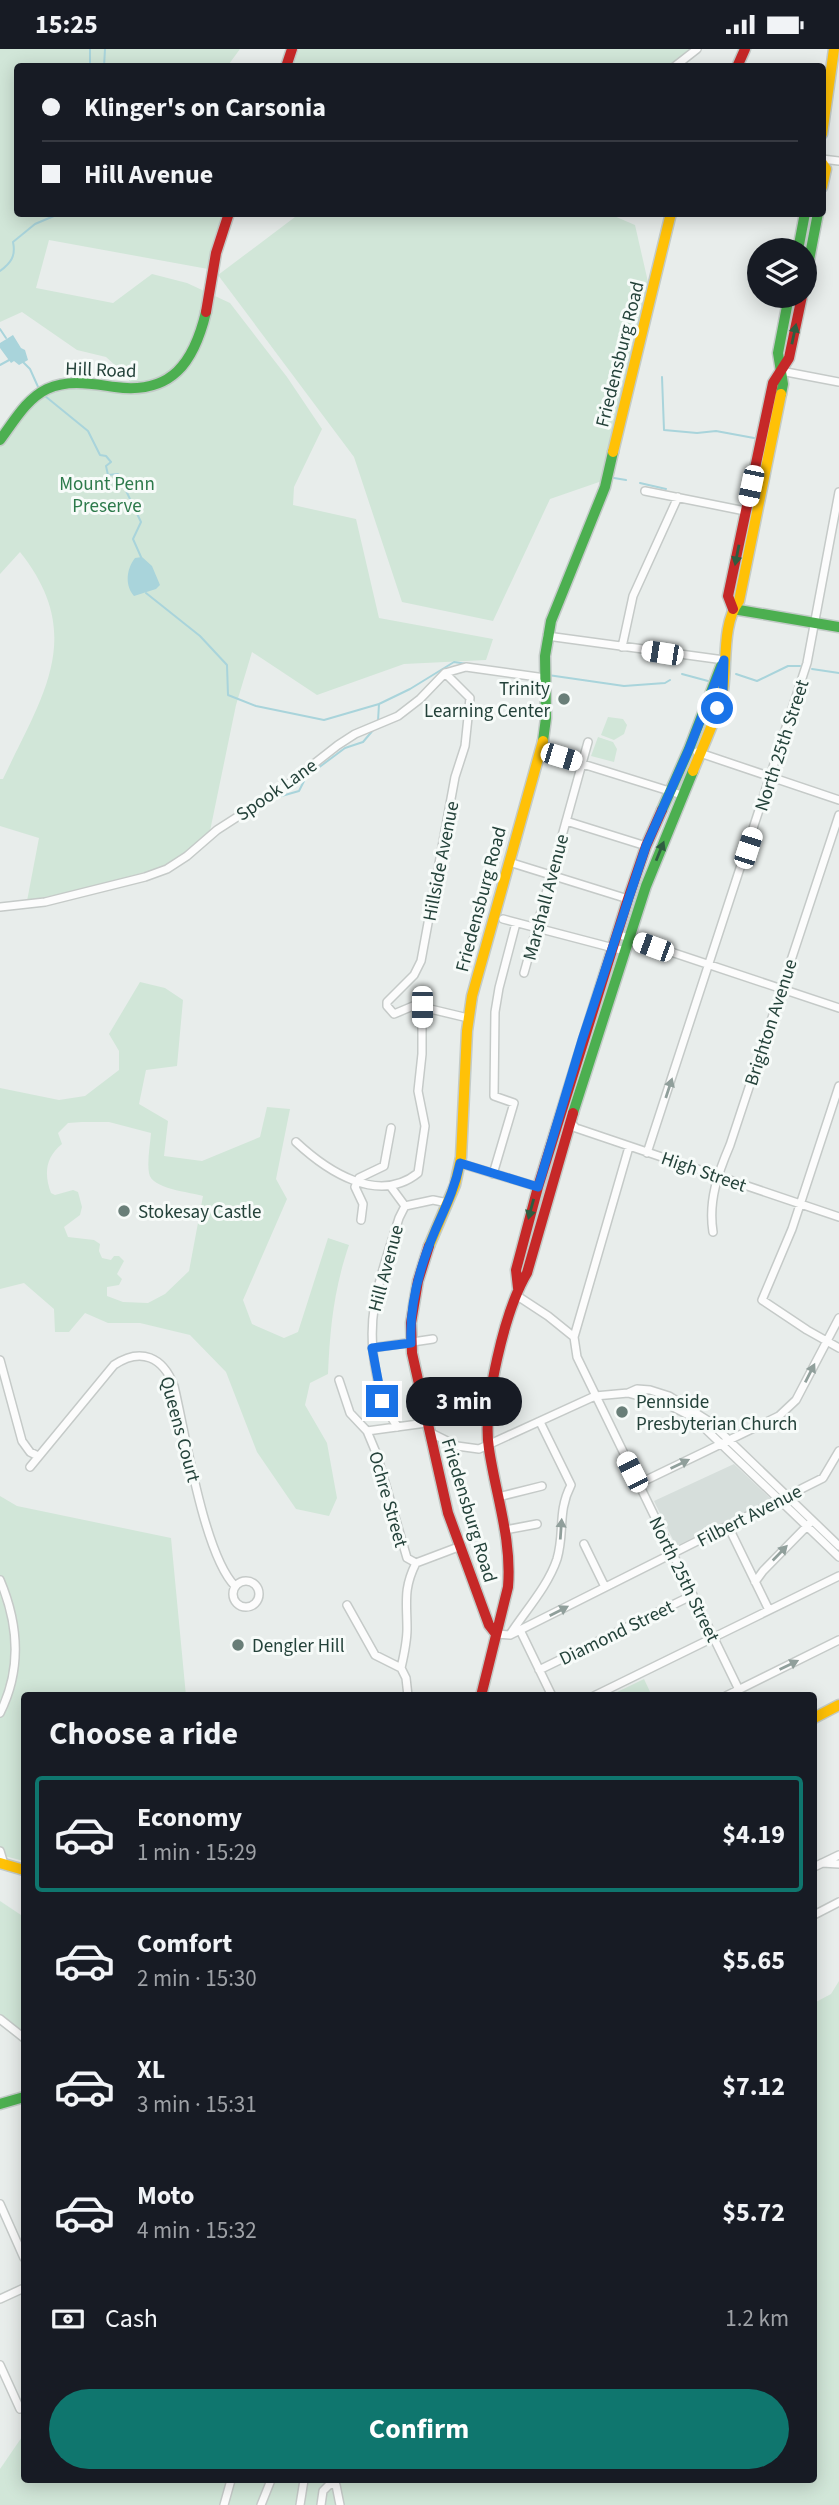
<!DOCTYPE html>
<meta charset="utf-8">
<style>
body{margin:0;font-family:"Source Sans 3",sans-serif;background:#20242c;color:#f1f3f6;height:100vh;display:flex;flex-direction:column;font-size:26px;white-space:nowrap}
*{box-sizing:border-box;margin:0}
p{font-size:23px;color:#9ea1a6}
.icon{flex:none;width:38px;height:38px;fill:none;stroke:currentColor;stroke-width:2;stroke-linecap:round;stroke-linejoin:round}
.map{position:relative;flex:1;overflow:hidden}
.panel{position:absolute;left:21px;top:1643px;width:796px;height:791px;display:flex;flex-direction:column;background:#171b24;border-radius:7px;box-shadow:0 4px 18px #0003}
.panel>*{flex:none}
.banner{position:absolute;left:14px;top:14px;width:812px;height:154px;border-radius:7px;box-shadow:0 4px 18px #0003;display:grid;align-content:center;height:154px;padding:0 28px;background:#171b24}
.controls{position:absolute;left:747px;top:189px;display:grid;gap:14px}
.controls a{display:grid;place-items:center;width:70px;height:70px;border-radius:50%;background:#171b24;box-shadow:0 4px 18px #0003;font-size:35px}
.end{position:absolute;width:32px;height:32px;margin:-16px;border:9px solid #1a73e8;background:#fff;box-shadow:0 0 0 4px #fff}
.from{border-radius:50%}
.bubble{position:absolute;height:49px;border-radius:24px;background:#171b24;box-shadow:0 4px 18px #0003;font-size:23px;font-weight:700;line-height:49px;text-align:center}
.car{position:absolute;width:21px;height:42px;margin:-21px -10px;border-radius:9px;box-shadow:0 0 5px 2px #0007;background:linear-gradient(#fff 24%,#345 0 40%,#fff 0 76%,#345 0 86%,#fff 0)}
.banner b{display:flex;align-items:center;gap:24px;height:66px;font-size:26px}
.banner b+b{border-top:2px solid #363941}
.banner i{width:18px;height:18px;background:#f1f3f6}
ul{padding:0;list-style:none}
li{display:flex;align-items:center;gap:21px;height:116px;margin:0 14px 10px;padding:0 14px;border:4px solid transparent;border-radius:7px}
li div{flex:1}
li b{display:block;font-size:26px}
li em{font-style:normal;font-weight:700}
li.selected{border-color:#0f766e}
li>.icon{width:63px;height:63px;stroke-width:1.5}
h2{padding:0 28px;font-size:32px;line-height:84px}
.pay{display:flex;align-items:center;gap:18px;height:77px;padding:0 28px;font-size:26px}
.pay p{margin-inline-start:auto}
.action{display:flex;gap:14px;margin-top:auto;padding:14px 28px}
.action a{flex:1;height:80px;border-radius:42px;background:#0f766e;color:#fff;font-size:28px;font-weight:700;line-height:80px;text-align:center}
.status{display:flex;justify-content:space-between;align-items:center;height:49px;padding:0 35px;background:#171b24;direction:ltr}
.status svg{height:19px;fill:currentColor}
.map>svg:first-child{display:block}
</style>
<div class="status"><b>15:25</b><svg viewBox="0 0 49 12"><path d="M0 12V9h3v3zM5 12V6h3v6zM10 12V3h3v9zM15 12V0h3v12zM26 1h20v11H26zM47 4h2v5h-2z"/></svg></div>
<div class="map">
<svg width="839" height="2456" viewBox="0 0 839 2456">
<rect width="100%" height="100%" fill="#e8edeb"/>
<path fill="#d6dedb" d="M734,1415L771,1450L676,1497L654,1452Z"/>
<path fill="#d1e6d8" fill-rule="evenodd" d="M0,0H240L229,15L233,17L18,18V164L225,165L208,220L49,191L36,239L113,254L152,225L187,234L230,254L287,328L322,380L294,438L293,456L356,470L379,569L493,590L486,611L404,615L317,646L252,603L236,656L210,782L185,806L164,818L78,841L27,852L39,789L0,777V730H3C42,647 87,587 20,503L0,525V396L34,356L50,343L58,340L79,338L135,342L126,326L106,308L77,301L22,263L0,273Z
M299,0H702L691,7L686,18H292Z
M607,164L635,176L648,233L602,432L550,450L493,572L402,553L354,408L218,226L299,165Z
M608,668L623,670L627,676L624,685L614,691L601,686Z
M598,688L613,693L617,700L614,713L591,707Z
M140,933L165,939L183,951L177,1017L146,1021L139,1055L168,1072L164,1107L202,1112L260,1088L267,1058L290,1060L276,1130L287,1150L243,1251L252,1275L284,1289L298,1283L328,1189L349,1196C334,1240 330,1278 328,1325L310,1334L305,1356L327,1394L337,1449L329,1467L296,1460L257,1403L226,1323L190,1286L140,1274H108L85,1264L69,1283H55L54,1260L24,1234L0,1240V1039L59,1051L85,1047L119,1021V1002L109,985ZM82,1073H109L151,1084C150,1097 147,1112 149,1124C151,1140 190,1143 203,1147L189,1222L165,1245L148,1254L123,1253L107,1247V1238L119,1236L122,1230L117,1225L124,1212L119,1207H114L111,1211L102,1209L99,1202L100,1195L94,1191L68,1188L64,1178L80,1166L82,1158L78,1143L73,1141L55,1146L51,1144C44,1125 45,1109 62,1095L58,1084L68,1074Z
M0,1447L17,1457L171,1489L186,1647H24V1812L0,1806Z
M644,1630L652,1647H609Z
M0,1852L24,1868V1985L0,1967Z
M839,1932V2456H0V2420L24,2385V2431H814V1954L831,1945Z"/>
<path fill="#a9d4db" d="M13,286L21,299L25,301L28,311L19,316L14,312L11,314L0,299V294Z
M142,508L152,517L160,536L156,540L134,547C124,536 127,519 135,509Z"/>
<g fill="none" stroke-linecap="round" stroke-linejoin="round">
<path stroke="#a9d4db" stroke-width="2" d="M90,0V18
M104,18L105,0
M0,222C11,214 16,207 13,193L35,175L61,164
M0,280L6,289
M23,313L30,320L39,340
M0,316L11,310
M662,328L664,381L697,384L716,382L754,389
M45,347L88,382L100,406L106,407L111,413L106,417L108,426L118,425L141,473L133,490L141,508
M614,429L626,431
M640,434L666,440
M146,544L200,587L227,616L228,646L256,657L324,671L379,655
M812,620L839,624
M682,625L708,632
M736,625L757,632L788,617H800
M548,626L624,637L665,634L670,631
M378,672L379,655L410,640L454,613L467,615
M278,748L299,742L306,728L345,699L363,693L374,680"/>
<g stroke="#c5cac8" stroke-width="10">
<path id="street" d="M674,18L697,0
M822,110L839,112
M781,322L839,333
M645,442L745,462
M547,587L724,611
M622,598L633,547L678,448
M445,624L470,649L465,697L455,728L421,912L414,926L387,953V957L394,965L413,957L422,958L468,969
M541,702L682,746
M697,703L839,751
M566,772L646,797
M509,813L628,850
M0,858L45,853L145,828L167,820L187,807L217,781L287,736L338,696L355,685L398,667L420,650L445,624L466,618L545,629
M503,870L625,902
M617,885L839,959
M524,924L588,693
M839,1037L792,1180L762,1251L807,1281L839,1299
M570,1073L576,1079L839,1168
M296,1093C327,1122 378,1156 418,1124L425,1077L418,1042L422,1005V958
M629,1098L574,1288L577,1308L742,1647
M647,1104L807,614L839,443
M459,1114L538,1138
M493,1125L514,1054L494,1047L495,963L499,939L516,874
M391,1138L405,1157
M405,1157L433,1151L448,1154
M361,1171L363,1155L355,1138L359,1129L384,1117L391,1079
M713,1183C708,1152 718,1124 730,1096L839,766
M516,1246L548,1267L574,1288
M372,1299L433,1290
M0,1311L22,1392L30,1403L38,1407
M339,1331L350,1364L367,1382L426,1374
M628,1344L667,1355L694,1369L839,1508
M398,1378C384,1360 380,1345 376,1323C364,1263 382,1225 399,1169L405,1157
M367,1382L377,1406L407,1509L416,1514
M429,1383L457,1397L479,1400L595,1347L628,1344L637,1340L650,1341L669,1347L710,1373L839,1497
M30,1418L114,1316C141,1298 163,1308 174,1337C185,1383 204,1506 235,1537
M638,1435L779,1367L796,1351L839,1269
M498,1448L542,1437
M728,1477L769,1561
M505,1481L537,1475
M584,1495L605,1538
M416,1514L461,1497
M0,1531C19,1576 22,1620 0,1664
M233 1545a13 13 0 1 1 26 0a13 13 0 1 1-26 0Z
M755,1533L763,1522L810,1474
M347,1556L375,1606L401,1619L406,1629L408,1647
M520,1581L552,1647
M511,1584C526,1561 548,1537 557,1510C565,1483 557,1463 571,1436L540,1373
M496,1585L510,1586L823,1429L839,1402
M401,1619C404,1606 407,1593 407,1580C407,1553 403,1540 416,1514
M539,1621L693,1546
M594,1647L839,1527
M726,1647L839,1591
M0,1802L4,1815
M822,1814L839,1815
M814,1818L839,1806
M814,1866L839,1853
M0,1970L24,1989
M0,2155L24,2209
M0,2250L24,2239
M0,2316L20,2360
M224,2456L231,2431
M261,2456L271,2431
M300,2456L304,2431
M321,2456L323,2442L331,2434L336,2436L340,2456"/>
</g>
<g stroke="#c3cbc8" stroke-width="13">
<path id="fast" d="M798,201L805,164
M805,232L818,164
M781,345L783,335L778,304L789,247
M0,391C13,374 26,350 47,340C69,330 92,335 115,338C172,346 194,313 206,263
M733,560L839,578
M543,692L546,669L545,607L551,572L605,438L613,403
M662,761L689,700L721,617
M573,1064L646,837L693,722
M0,2055L24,2048"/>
</g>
<g stroke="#c3cbc8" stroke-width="13">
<path id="slow" d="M822,85L834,0
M822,114L826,120L822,138
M613,403L671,164
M693,722C701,701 720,662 723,641C727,614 722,574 739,552L781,345
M429,1197L455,1136L461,1108L467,982L472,947L543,692
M814,1669L839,1656
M0,1814L24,1821"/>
</g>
<g stroke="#c3cbc8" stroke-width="13">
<path id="jam" d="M286,18L292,0
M737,18L745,0
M206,263L216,204L229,164
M733,560L728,547L773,334L789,309L802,247
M429,1197L418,1232L411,1274L412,1304L448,1464L489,1576L496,1585
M518,1239L516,1221L538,1138L628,850L646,797L662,761
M481,1647L508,1538C512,1490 496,1447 489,1400C482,1357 505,1261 527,1224L573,1064"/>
</g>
<use href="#street" stroke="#fcfcfc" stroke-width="7"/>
<use href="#fast" stroke="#4caf50" stroke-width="10"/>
<use href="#slow" stroke="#ffc107" stroke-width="10"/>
<use href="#jam" stroke="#c62828" stroke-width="10"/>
</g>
<defs><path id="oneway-solid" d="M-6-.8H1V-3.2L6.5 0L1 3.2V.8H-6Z" transform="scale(1.75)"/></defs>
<g fill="#2e5d40">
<use href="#oneway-solid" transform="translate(794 285) rotate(-78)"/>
<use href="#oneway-solid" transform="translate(737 506) rotate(101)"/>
<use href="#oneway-solid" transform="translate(660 802) rotate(-68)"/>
<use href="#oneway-solid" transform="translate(531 1160) rotate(105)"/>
</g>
<g fill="#909f9b">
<use href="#oneway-solid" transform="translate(669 1039) rotate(-72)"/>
<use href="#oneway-solid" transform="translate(810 1324) rotate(-63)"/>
<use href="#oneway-solid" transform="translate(680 1415) rotate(-26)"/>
<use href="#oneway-solid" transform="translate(561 1480) rotate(-86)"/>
<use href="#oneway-solid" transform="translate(780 1504) rotate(-46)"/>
<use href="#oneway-solid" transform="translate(559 1562) rotate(-27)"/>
<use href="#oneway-solid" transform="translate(789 1616) rotate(-26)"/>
</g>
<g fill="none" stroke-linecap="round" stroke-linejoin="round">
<path stroke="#1a73e8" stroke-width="9" d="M382,1352L372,1299L411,1294C409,1256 420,1217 435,1182C445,1159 455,1139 460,1114L538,1138L582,991L646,797L689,700L724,611L723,643L717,659"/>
</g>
<g fill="#697e78" stroke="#f7fbf9" stroke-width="2.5">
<circle cx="564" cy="650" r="7"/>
<circle cx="124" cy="1162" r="7"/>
<circle cx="622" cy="1363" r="7"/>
<circle cx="238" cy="1596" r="7"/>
</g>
<g text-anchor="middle" stroke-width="6" stroke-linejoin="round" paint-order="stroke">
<g font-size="19" fill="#24423a" stroke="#f7fbf9">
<text transform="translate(619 305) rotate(-76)" y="7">Friedensburg Road</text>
<text transform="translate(101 320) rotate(2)" y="7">Hill Road</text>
<text transform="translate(781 696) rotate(-72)" y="7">North 25th Street</text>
<text transform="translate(276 740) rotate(-35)" y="7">Spook Lane</text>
<text transform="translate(440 812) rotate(-79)" y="7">Hillside Avenue</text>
<text transform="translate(545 848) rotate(-75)" y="7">Marshall Avenue</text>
<text transform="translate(480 850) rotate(-75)" y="7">Friedensburg Road</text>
<text transform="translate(770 973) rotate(-72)" y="7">Brighton Avenue</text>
<text transform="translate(704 1122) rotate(19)" y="7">High Street</text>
<text transform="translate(385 1219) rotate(-75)" y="7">Hill Avenue</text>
<text transform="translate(181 1380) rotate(75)" y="7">Queens Court</text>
<text transform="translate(389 1450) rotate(74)" y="7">Ochre Street</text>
<text transform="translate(470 1461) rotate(73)" y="7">Friedensburg Road</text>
<text transform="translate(749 1466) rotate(-27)" y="7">Filbert Avenue</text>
<text transform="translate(685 1530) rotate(64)" y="7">North 25th Street</text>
<text transform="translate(616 1583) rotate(-26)" y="7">Diamond Street</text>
</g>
<g font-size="19" fill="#2d7a4b" stroke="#f7fbf9">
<text x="107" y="441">Mount Penn<tspan x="107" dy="22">Preserve</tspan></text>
</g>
<g font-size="19" fill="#24423a" stroke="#f7fbf9" text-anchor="start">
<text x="550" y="646" text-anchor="end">Trinity<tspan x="550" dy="22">Learning Center</tspan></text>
<text x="138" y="1169">Stokesay Castle</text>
<text x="636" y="1359">Pennside<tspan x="636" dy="22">Presbyterian Church</tspan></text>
<text x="252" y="1603">Dengler Hill</text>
</g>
</g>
</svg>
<div class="controls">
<a><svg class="icon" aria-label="layers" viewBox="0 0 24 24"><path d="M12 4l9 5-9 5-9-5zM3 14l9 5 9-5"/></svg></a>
</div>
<i class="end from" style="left:717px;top:659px"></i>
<i class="end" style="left:382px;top:1352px"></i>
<div class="bubble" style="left:406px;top:1328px;width:116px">3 min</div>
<i class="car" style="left:751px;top:437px;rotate:192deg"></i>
<i class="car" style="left:662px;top:604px;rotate:279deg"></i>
<i class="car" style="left:561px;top:708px;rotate:107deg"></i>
<i class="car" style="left:748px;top:799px;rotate:18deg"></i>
<i class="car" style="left:653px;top:898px;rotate:290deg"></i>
<i class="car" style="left:422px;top:958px;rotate:180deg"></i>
<i class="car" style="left:632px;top:1423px;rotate:333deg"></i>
<div class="banner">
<b><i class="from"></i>Klinger's on Carsonia</b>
<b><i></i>Hill Avenue</b>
</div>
<section class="panel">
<h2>Choose a ride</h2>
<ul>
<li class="selected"><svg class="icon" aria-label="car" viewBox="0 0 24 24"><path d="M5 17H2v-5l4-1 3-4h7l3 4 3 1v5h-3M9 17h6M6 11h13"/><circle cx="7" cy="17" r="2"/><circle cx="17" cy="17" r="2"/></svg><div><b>Economy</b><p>1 min · 15:29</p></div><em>$4.19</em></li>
<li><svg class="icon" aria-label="car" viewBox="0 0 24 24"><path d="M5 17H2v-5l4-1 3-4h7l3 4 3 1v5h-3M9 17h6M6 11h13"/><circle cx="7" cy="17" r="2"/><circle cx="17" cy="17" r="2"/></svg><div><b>Comfort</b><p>2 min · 15:30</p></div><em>$5.65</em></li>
<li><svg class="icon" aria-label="car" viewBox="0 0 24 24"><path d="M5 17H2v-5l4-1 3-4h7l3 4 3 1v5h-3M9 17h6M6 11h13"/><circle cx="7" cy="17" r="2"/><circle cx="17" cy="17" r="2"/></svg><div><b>XL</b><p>3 min · 15:31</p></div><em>$7.12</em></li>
<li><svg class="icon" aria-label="car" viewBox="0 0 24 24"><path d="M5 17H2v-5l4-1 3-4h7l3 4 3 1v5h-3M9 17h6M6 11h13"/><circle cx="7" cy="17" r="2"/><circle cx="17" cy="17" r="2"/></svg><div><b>Moto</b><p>4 min · 15:32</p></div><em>$5.72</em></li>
</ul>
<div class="pay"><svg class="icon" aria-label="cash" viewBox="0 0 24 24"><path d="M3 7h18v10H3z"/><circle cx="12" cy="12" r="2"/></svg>Cash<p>1.2 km</p></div>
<div class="action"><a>Confirm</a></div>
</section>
</div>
